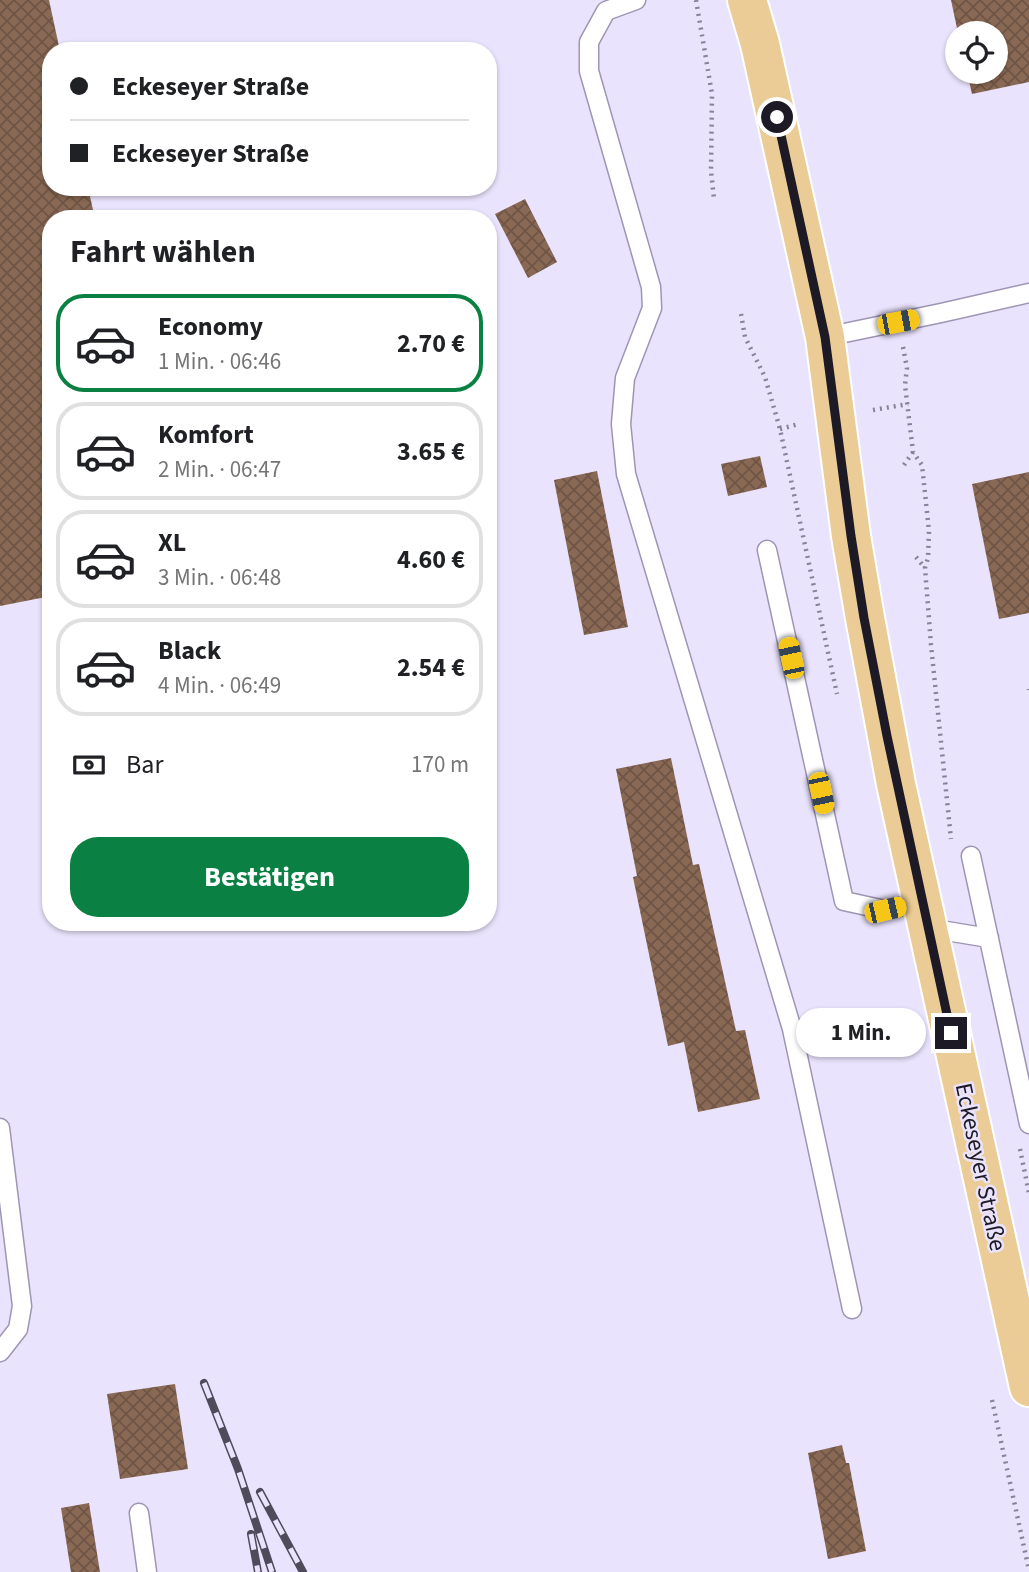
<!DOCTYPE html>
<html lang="de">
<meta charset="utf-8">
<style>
body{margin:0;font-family:"Source Sans 3",sans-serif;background:#f2f2f2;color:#202124;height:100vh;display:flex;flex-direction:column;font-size:26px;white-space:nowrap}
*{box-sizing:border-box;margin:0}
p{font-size:23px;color:#757577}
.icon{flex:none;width:38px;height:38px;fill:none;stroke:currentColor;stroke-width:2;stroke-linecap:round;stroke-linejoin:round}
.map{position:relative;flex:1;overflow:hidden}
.sheet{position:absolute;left:42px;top:210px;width:455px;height:721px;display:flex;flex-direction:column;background:#fff;border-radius:28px;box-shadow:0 2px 5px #0004}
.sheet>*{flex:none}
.top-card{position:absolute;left:42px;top:42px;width:455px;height:154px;border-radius:28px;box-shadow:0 2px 5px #0004;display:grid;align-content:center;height:154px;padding:0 28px;background:#fff}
.buttons{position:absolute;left:945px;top:21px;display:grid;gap:14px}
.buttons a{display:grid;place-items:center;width:63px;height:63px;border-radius:50%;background:#fff;box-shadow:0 2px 5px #0004;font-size:35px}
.end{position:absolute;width:32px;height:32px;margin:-16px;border:9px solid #1d1a25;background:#fff;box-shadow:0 0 0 4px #fff}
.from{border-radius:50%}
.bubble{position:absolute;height:49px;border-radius:24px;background:#fff;box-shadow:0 2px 5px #0004;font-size:23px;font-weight:700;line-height:49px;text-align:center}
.car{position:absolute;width:21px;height:42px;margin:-21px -10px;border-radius:9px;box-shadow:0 0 5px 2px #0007;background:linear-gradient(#f5c518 24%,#345 0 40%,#f5c518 0 76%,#345 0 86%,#f5c518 0)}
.top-card b{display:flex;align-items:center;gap:24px;height:66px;font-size:26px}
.top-card b+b{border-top:2px solid #e0e0e0}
.top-card i{width:18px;height:18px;background:#202124}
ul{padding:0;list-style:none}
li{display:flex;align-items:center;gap:21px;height:98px;margin:0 14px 10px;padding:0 14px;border:4px solid #e0e0e0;border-radius:28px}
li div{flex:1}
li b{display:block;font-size:26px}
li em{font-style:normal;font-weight:700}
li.selected{border-color:#0b8043}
li>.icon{width:63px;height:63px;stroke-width:1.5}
h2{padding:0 28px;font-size:32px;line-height:84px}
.pay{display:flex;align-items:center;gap:18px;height:77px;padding:0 28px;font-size:26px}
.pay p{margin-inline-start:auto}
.cta{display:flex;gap:14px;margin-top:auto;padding:14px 28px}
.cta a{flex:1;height:80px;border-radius:28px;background:#0b8043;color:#fff;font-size:28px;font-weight:700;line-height:80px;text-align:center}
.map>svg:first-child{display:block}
</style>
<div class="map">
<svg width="1029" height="1572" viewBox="0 0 1029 1572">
<defs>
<pattern id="building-cross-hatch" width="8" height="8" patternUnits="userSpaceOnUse" patternTransform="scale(1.75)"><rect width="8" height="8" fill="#896854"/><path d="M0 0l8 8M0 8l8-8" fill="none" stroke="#6f5545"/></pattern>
</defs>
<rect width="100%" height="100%" fill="#eae3fd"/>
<path fill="url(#building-cross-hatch)" d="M0,0H49L60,51H51V187H88L95,219H51V596L0,606Z
M951,0H1029V82L972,94L967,72H996V33H958Z
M525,199L557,262L528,278L495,214Z
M760,456L767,487L728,496L721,464Z
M597,471L628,627L584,635L554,480Z
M1029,472V613L999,619L972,484Z
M671,758L693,865L699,864L736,1031L745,1030L760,1099L698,1112L684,1042L668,1046L633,877L637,876L616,769Z
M175,1384L188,1469L120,1479L107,1394Z
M842,1445L846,1463H849L866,1551L828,1559L808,1453Z
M89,1503L100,1572H71L61,1508Z"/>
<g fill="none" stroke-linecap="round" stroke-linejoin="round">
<g stroke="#9e95b4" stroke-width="21">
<path id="service" d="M636,0L606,11L589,42V71L651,287L652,308L625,378L621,424L626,474L792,1029L852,1309
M825,337L941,313L1029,293
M767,550L844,901L885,910L922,902
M971,856L1029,1124
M928,928L989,938
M0,1128L22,1306L18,1329L0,1352
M139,1513L147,1572"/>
</g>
<g stroke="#fff" stroke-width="42">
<path id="primary" d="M747,0L760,44L825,337L851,536L865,618L896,784L1029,1387"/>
</g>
<path stroke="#878295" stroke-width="4.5" stroke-dasharray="2 5" stroke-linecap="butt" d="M696,0L712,94L711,171L714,199
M741,314L745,337L765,377L780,429L837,694
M903,347L907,368L905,385L913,452L922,465L929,531L928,558L925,568L931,645L951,839
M873,410L908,404
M780,429L799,424
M904,465L913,452
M916,557L925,568
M1029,690V689
M1020,1149L1029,1193
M992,1400L1029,1570"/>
<use href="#service" stroke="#fff" stroke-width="18"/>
<use href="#primary" stroke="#ebcb96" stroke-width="38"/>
<g stroke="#4f4b5a" stroke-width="8">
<path id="rail" d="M204,1383L238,1469L272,1572
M260,1492L303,1572
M251,1534L258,1572"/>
</g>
<use href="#rail" stroke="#eae3fd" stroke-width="5" stroke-dasharray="16" stroke-linecap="butt"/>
</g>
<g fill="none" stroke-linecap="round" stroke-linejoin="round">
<path stroke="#1d1a25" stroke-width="9" d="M777,117L825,337L851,536L864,618L887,736L951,1033"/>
</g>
<g text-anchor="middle" stroke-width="5" stroke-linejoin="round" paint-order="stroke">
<g font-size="24" fill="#1d1a25" stroke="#eae3fd">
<text transform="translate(981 1167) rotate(78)" y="8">Eckeseyer Straße</text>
</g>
</g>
</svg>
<div class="buttons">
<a><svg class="icon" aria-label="locate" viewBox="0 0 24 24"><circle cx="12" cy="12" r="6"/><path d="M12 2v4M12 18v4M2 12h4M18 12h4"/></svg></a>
</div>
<i class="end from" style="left:777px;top:117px"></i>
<i class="end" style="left:951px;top:1033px"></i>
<div class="bubble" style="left:796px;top:1008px;width:130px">1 Min.</div>
<i class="car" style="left:898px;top:322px;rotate:79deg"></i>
<i class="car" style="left:791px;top:658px;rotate:348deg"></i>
<i class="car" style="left:821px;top:793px;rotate:168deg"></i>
<i class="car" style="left:885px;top:910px;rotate:77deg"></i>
<div class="top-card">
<b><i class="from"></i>Eckeseyer Straße</b>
<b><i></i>Eckeseyer Straße</b>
</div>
<section class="sheet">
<h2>Fahrt wählen</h2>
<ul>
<li class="selected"><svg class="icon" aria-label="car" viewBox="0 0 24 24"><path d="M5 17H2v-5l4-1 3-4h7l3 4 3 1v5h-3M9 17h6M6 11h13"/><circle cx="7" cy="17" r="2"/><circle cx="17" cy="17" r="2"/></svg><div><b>Economy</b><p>1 Min. · 06:46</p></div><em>2.70 €</em></li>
<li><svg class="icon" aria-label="car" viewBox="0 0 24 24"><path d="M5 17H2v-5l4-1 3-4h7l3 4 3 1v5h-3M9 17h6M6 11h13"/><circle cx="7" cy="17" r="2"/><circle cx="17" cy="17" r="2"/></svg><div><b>Komfort</b><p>2 Min. · 06:47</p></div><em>3.65 €</em></li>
<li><svg class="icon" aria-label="car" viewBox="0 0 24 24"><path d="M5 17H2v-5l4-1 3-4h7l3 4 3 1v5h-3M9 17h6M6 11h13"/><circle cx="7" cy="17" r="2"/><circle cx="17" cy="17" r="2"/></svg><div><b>XL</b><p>3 Min. · 06:48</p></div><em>4.60 €</em></li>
<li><svg class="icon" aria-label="car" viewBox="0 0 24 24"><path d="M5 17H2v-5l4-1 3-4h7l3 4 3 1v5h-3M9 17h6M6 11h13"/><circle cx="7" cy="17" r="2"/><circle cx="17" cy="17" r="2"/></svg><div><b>Black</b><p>4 Min. · 06:49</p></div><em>2.54 €</em></li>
</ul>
<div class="pay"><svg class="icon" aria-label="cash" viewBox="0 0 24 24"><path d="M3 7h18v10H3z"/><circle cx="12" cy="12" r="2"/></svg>Bar<p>170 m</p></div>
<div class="cta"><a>Bestätigen</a></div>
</section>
</div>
